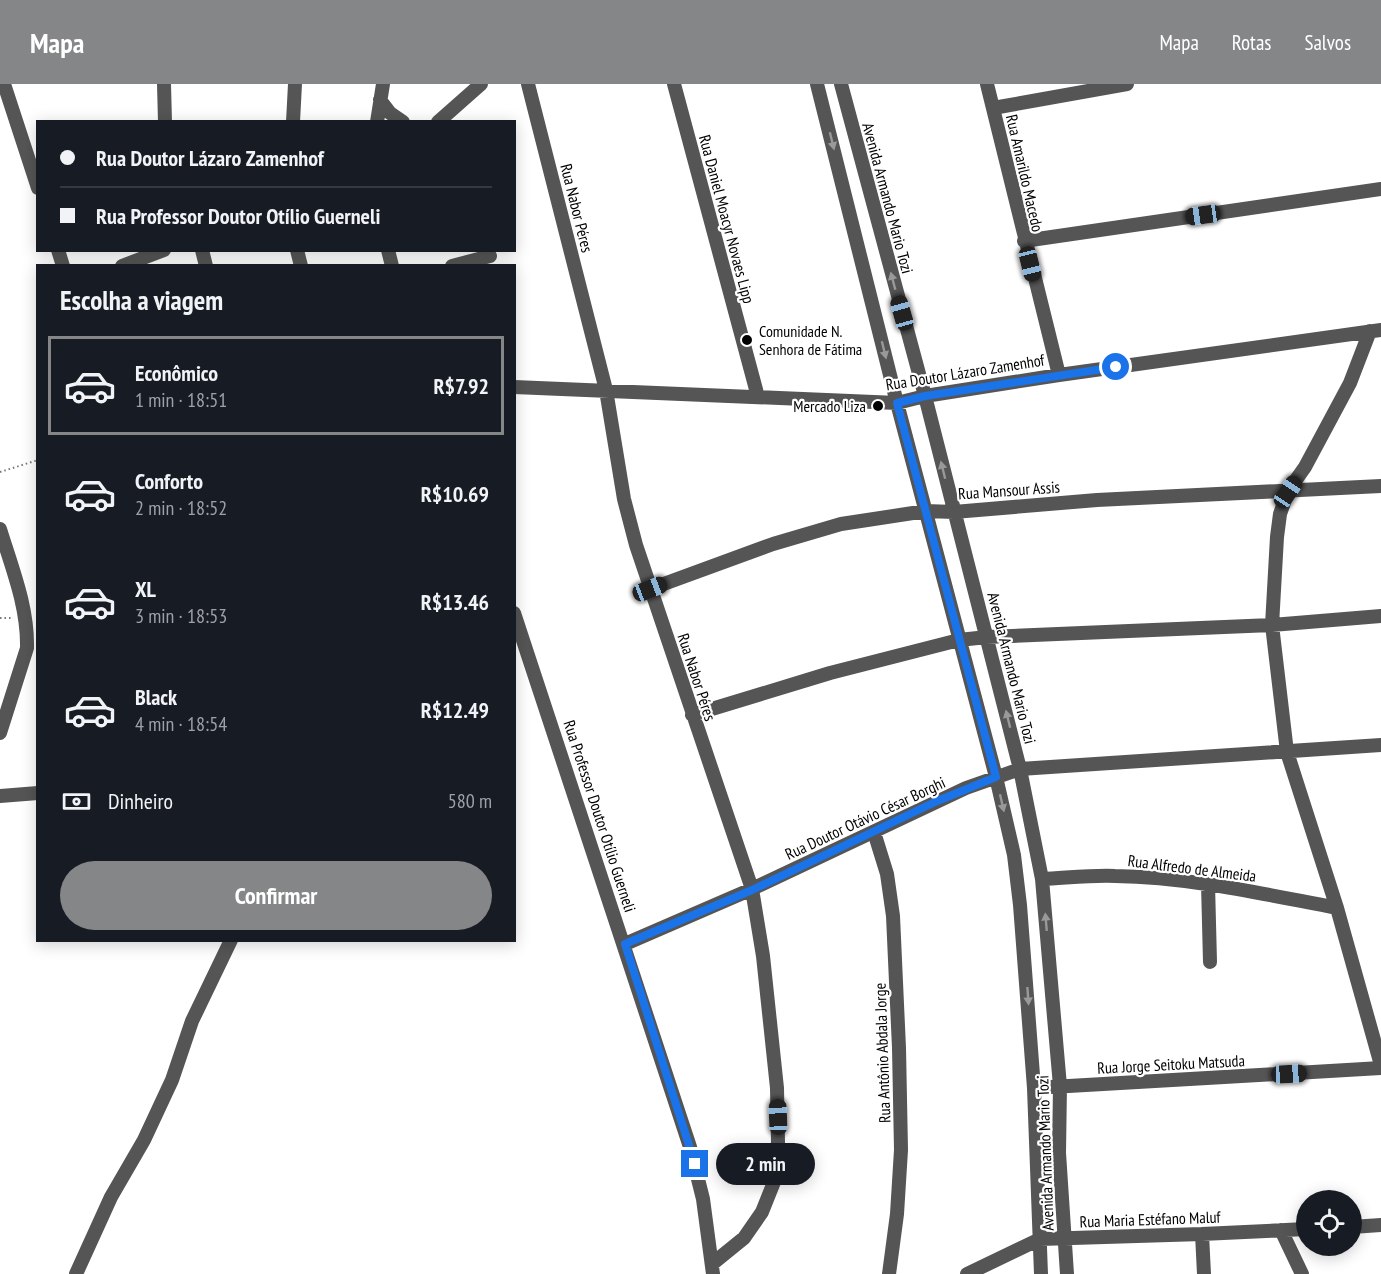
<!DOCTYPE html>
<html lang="pt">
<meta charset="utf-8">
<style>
body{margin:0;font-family:"PT Sans Narrow",sans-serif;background:#242831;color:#f1f3f6;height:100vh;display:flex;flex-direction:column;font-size:22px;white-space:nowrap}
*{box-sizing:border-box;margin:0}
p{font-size:20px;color:#9ea1a6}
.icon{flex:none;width:33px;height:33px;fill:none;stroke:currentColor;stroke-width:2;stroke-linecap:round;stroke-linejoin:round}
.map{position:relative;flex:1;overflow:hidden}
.details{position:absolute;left:36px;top:180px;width:480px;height:678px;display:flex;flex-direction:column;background:#171b24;border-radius:0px;box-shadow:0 3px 15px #0003}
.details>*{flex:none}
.banner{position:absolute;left:36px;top:36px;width:480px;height:132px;border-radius:0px;box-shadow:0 3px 15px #0003;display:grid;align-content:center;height:132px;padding:0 24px;background:#171b24}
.tools{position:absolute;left:1296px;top:1106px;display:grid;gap:12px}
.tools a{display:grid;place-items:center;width:66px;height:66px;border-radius:50%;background:#171b24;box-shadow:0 3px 15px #0003;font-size:30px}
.end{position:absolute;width:27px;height:27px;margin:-14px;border:8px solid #1a73e8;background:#fff;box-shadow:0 0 0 3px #fff}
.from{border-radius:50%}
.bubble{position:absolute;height:42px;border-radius:21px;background:#171b24;box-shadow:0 3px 15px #0003;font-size:20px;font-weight:800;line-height:42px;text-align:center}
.car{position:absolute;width:18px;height:36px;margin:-18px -9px;border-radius:8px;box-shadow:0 0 4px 2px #0007;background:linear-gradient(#222 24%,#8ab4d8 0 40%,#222 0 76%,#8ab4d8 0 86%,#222 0)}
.banner b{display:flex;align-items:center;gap:21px;height:57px;font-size:22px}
.banner b+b{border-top:2px solid #363941}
.banner i{width:15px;height:15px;background:#f1f3f6}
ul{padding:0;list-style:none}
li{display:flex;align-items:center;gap:18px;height:99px;margin:0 12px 9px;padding:0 12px;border:3px solid transparent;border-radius:0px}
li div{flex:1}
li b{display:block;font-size:22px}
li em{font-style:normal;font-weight:800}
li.selected{border-color:#858687}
li>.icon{width:54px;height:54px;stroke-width:1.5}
h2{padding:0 24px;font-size:27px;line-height:72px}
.pay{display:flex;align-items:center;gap:15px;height:66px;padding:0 24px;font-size:22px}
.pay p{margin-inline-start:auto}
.action{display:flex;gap:12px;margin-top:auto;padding:12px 24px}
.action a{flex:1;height:69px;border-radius:36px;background:#858687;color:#fff;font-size:24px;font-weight:800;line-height:69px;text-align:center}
header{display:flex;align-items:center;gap:36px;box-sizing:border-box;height:84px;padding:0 30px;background:#858687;color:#fff}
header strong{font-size:28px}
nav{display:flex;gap:33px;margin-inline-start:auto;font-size:21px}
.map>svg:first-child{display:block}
</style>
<header>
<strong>Mapa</strong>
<nav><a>Mapa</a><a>Rotas</a><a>Salvos</a></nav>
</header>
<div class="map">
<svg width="1381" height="1190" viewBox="0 0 1381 1190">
<rect width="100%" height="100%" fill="#fff"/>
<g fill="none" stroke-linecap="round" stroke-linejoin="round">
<path stroke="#777" stroke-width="2" stroke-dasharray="1.5 3" stroke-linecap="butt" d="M0,388L38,376
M0,534H11"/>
<path stroke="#555" stroke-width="14" d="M4,0L38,104
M164,0L165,38
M528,0L606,306L624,415L636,461L752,805L763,872L777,1004L778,1058L774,1098L762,1128L744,1154L712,1180
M674,0L758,313
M817,0L897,319L996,693L1014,771L1020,821L1034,1004L1041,1190
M841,0L925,312L1020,685L1042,795L1060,1002L1059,1069L1067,1190
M987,0L1059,291
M380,16L390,29L403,38
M993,24L1127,0
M293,38L295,0
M377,38L383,0
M438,38L481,0
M1024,157L1381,105
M58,166L63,182
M202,166L206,182
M297,166L301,182
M388,166L392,182
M122,182L164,166
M452,182L490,172
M1370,247L1350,299L1305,383L1288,407L1280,430L1277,453L1272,541L1287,668L1337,824L1381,981
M514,303L897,319L925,312L1059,291L1381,246
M0,445C12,484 28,523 27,564L0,649
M650,505L773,460L841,440L926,427L954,428L1097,416L1381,402
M514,529L690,1063L703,1115L713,1190
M692,631L830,589L959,556L987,553L1272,541L1381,532
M0,712L38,709
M874,748L887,790L893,832L899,964L901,1066L897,1130L889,1190
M1042,795C1066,794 1091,791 1115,792C1190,793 1263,810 1337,824
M1208,800L1210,878
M625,860L752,805L966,704L1020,685L1381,661
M1034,1004L1381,984
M1352,1143L1381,1141
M1281,1146L1302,1190
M1202,1150L1204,1190
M76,1190L111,1113L144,1056L172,996L192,937L231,856
M967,1190L1040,1155L1202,1150L1306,1145"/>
</g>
<defs><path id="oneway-solid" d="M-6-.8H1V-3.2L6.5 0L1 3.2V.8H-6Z" transform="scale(1.5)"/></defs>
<g fill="#999">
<use href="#oneway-solid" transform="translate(832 57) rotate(76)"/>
<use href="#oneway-solid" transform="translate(893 197) rotate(-105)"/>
<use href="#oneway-solid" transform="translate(884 266) rotate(76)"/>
<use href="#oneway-solid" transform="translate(943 386) rotate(-104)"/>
<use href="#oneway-solid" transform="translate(1008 635) rotate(-104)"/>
<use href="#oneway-solid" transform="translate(1002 719) rotate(77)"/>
<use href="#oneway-solid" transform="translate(1046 838) rotate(-95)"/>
<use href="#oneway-solid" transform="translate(1028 912) rotate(86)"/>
</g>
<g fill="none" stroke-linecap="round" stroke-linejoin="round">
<path stroke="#1a73e8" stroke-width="8" d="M695,1080L625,860L752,806L935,718L996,693L897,319L925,312L1116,283"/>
</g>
<g fill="#000" stroke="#fff" stroke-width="2">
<circle cx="747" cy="256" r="6"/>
<circle cx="878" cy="322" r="6"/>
</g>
<g text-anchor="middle" stroke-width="4.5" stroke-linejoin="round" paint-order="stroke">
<g font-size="16" fill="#000" stroke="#fff">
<text transform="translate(1025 89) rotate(77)" y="6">Rua Amarildo Macedo</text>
<text transform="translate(888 114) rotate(75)" y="6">Avenida Armando Mario Tozi</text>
<text transform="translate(577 124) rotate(76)" y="6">Rua Nabor Péres</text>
<text transform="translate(727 135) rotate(75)" y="6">Rua Daniel Moacyr Novaes Lipp</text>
<text transform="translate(965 288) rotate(-9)" y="6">Rua Doutor Lázaro Zamenhof</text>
<text transform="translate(1009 406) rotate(-4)" y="6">Rua Mansour Assis</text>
<text transform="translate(1012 584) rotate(76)" y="6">Avenida Armando Mario Tozi</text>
<text transform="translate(697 593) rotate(72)" y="6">Rua Nabor Péres</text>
<text transform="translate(600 732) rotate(72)" y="6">Rua Professor Doutor Otílio Guerneli</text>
<text transform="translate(865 734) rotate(-25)" y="6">Rua Doutor Otávio César Borghi</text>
<text transform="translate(1192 784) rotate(7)" y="6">Rua Alfredo de Almeida</text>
<text transform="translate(882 969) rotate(-92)" y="6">Rua Antônio Abdala Jorge</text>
<text transform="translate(1171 980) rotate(-3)" y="6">Rua Jorge Seitoku Matsuda</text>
<text transform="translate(1045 1069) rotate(-92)" y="6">Avenida Armando Mario Tozi</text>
<text transform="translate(1150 1135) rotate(-2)" y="6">Rua Maria Estéfano Maluf</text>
</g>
<g font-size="16" fill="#000" stroke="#fff" text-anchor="start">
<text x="759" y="253">Comunidade N.<tspan x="759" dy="18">Senhora de Fátima</tspan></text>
<text x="866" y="328" text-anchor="end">Mercado Liza</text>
</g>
</g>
</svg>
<div class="tools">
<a><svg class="icon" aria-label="locate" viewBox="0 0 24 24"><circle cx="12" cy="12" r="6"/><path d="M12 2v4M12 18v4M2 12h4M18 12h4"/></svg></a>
</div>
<i class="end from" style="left:1116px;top:283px"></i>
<i class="end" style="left:695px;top:1080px"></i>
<div class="bubble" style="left:716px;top:1059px;width:99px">2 min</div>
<i class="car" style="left:1203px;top:131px;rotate:262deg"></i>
<i class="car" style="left:1030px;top:180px;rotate:166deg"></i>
<i class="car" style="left:902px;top:229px;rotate:344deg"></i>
<i class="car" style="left:1288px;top:408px;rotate:34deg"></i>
<i class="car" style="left:650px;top:505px;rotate:69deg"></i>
<i class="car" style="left:1289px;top:990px;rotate:87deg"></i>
<i class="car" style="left:778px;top:1033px;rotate:358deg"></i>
<div class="banner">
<b><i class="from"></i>Rua Doutor Lázaro Zamenhof</b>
<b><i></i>Rua Professor Doutor Otílio Guerneli</b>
</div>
<section class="details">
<h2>Escolha a viagem</h2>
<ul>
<li class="selected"><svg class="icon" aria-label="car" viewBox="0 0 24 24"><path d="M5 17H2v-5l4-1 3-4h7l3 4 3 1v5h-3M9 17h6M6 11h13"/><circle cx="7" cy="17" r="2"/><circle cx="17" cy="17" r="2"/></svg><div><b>Econômico</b><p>1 min · 18:51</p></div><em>R$7.92</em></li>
<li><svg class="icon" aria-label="car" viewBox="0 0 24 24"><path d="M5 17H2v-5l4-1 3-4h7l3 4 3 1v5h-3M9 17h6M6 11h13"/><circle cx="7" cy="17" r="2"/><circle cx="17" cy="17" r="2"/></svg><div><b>Conforto</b><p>2 min · 18:52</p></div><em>R$10.69</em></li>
<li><svg class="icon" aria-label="car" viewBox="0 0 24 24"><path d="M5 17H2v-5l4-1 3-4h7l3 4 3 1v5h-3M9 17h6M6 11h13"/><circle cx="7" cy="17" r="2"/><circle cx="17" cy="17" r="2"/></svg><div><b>XL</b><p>3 min · 18:53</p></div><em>R$13.46</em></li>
<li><svg class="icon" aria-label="car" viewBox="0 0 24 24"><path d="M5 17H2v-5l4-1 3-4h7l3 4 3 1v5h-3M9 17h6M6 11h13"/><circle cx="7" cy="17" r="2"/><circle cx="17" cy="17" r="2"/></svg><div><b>Black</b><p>4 min · 18:54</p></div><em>R$12.49</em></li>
</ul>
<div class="pay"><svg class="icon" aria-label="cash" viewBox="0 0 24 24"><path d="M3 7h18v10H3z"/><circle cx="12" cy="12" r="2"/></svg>Dinheiro<p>580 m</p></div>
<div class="action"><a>Confirmar</a></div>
</section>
</div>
